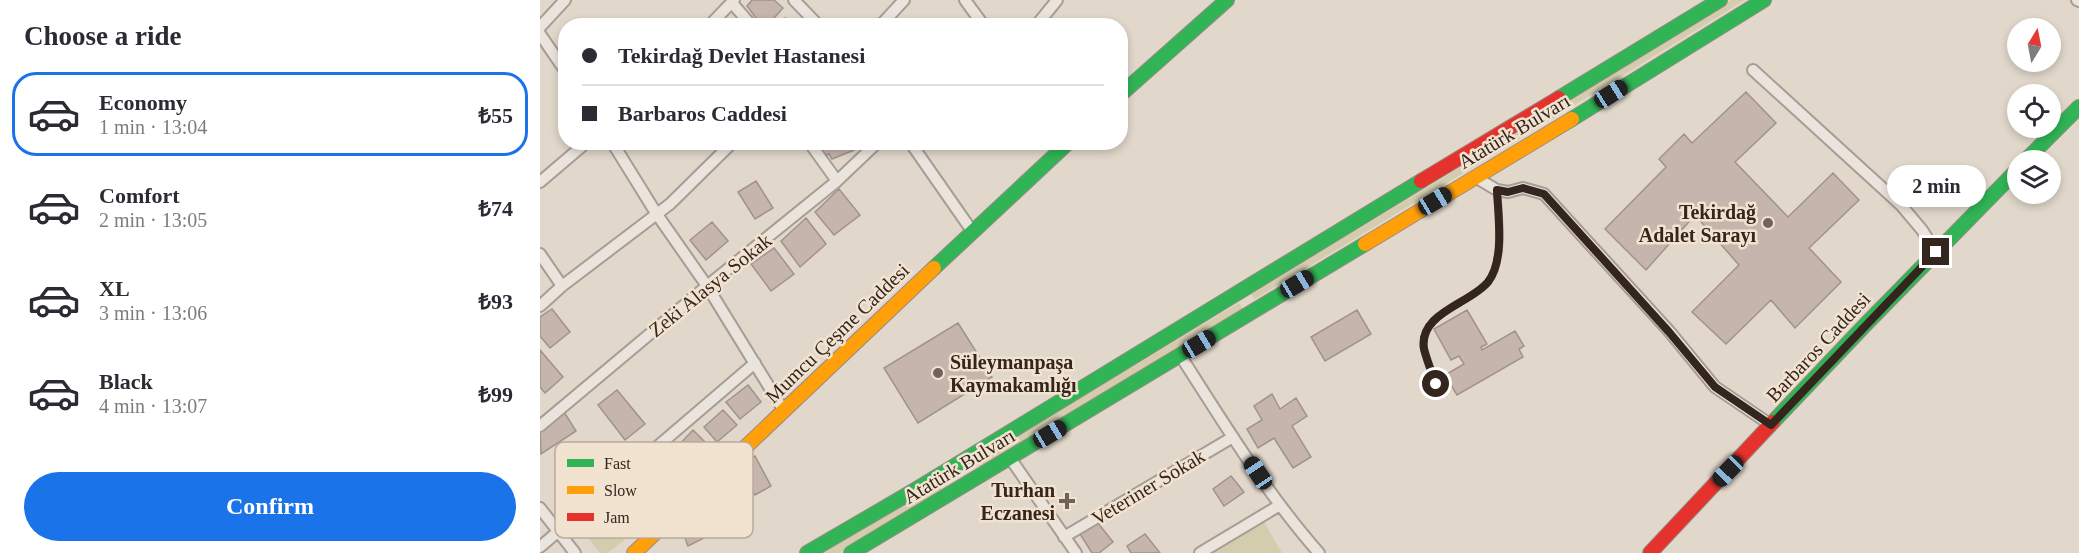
<!DOCTYPE html>
<meta charset="utf-8">
<style>
body{margin:0;font-family:Georgia,serif;background:#f2f2f3;color:#2b2b33;height:100vh;display:flex;flex-direction:column;font-size:22px;white-space:nowrap}
*{box-sizing:border-box;margin:0}
p{font-size:20px;color:#7c7c81}
.icon{flex:none;width:33px;height:33px;fill:none;stroke:currentColor;stroke-width:2;stroke-linecap:round;stroke-linejoin:round}
.map{position:relative;flex:1;overflow:hidden}
.side{display:flex;flex-direction:column;background:#fff;width:540px}
.side>*{flex:none}
.hud{position:absolute;left:18px;top:18px;width:570px;height:132px;border-radius:24px;box-shadow:0 3px 9px #0003;display:grid;align-content:center;height:132px;padding:0 24px;background:#fff}
.needle{width:39px;rotate:10deg}
.fabs{position:absolute;left:1467px;top:18px;display:grid;gap:12px}
.fabs a{display:grid;place-items:center;width:54px;height:54px;border-radius:50%;background:#fff;box-shadow:0 3px 9px #0003;font-size:30px}
.end{position:absolute;width:27px;height:27px;margin:-14px;border:8px solid #34251e;background:#fff;box-shadow:0 0 0 3px #fff}
.from{border-radius:50%}
.bubble{position:absolute;height:42px;border-radius:21px;background:#fff;box-shadow:0 3px 9px #0003;font-size:20px;font-weight:600;line-height:42px;text-align:center}
.car{position:absolute;width:18px;height:36px;margin:-18px -9px;border-radius:8px;box-shadow:0 0 4px 2px #0007;background:linear-gradient(#222 24%,#8ab4d8 0 40%,#222 0 76%,#8ab4d8 0 86%,#222 0)}
.hud b{display:flex;align-items:center;gap:21px;height:57px;font-size:22px}
.hud b+b{border-top:2px solid #e1e1e2}
.hud i{width:15px;height:15px;background:#2b2b33}
ul{padding:0;list-style:none}
li{display:flex;align-items:center;gap:18px;height:84px;margin:0 12px 9px;padding:0 12px;border:3px solid transparent;border-radius:24px}
li div{flex:1}
li b{display:block;font-size:22px}
li em{font-style:normal;font-weight:600}
li.selected{border-color:#1a73e8}
li>.icon{width:54px;height:54px;stroke-width:1.5}
h2{padding:0 24px;font-size:27px;line-height:72px}
.cta{display:flex;gap:12px;margin-top:auto;padding:12px 24px}
.cta a{flex:1;height:69px;border-radius:36px;background:#1a73e8;color:#fff;font-size:24px;font-weight:600;line-height:69px;text-align:center}
main{display:flex;flex:1;min-height:0}
.map>svg:first-child{display:block}
</style>
<main>
<section class="side">
<h2>Choose a ride</h2>
<ul>
<li class="selected"><svg class="icon" aria-label="car" viewBox="0 0 24 24"><path d="M5 17H2v-5l4-1 3-4h7l3 4 3 1v5h-3M9 17h6M6 11h13"/><circle cx="7" cy="17" r="2"/><circle cx="17" cy="17" r="2"/></svg><div><b>Economy</b><p>1 min · 13:04</p></div><em>₺55</em></li>
<li><svg class="icon" aria-label="car" viewBox="0 0 24 24"><path d="M5 17H2v-5l4-1 3-4h7l3 4 3 1v5h-3M9 17h6M6 11h13"/><circle cx="7" cy="17" r="2"/><circle cx="17" cy="17" r="2"/></svg><div><b>Comfort</b><p>2 min · 13:05</p></div><em>₺74</em></li>
<li><svg class="icon" aria-label="car" viewBox="0 0 24 24"><path d="M5 17H2v-5l4-1 3-4h7l3 4 3 1v5h-3M9 17h6M6 11h13"/><circle cx="7" cy="17" r="2"/><circle cx="17" cy="17" r="2"/></svg><div><b>XL</b><p>3 min · 13:06</p></div><em>₺93</em></li>
<li><svg class="icon" aria-label="car" viewBox="0 0 24 24"><path d="M5 17H2v-5l4-1 3-4h7l3 4 3 1v5h-3M9 17h6M6 11h13"/><circle cx="7" cy="17" r="2"/><circle cx="17" cy="17" r="2"/></svg><div><b>Black</b><p>4 min · 13:07</p></div><em>₺99</em></li>
</ul>
<div class="cta"><a>Confirm</a></div>
</section>
<div class="map">
<svg width="1539" height="553" viewBox="0 0 1539 553">
<rect width="100%" height="100%" fill="#e1d7cb"/>
<path fill="#d3cdae" d="M1191,0H1205L994,130L989,124Z
M979,132L983,137L715,299L711,294Z
M699,303L703,309L439,467L435,461Z
M94,481L119,512L68,553H60L38,526Z
M398,483L402,490L299,553H282Z
M722,519L742,553H669Z"/>
<path fill="#c5b5ac" stroke="#a1938b" stroke-width="1.5" d="M212,0H234L243,8L227,26H222L207,6Z
M245,18L253,26H236Z
M1206,92L1236,123L1195,162L1248,217L1293,173L1319,200L1269,248L1301,282L1255,328L1231,300L1186,344L1152,312L1199,265L1155,215L1106,270L1065,229L1126,167L1119,159L1144,134L1152,143Z
M278,142H317L312,145L314,150L292,159L289,154L284,156Z
M216,181L233,208L215,219L198,192Z
M299,189L320,215L294,235L275,212Z
M266,218L286,244L260,267L241,241Z
M172,222L188,241L166,260L150,240Z
M234,248L254,274L231,291L211,264Z
M12,309L30,332L10,348L0,336V317Z
M817,310L831,334L785,361L771,337Z
M927,310L947,344L941,347L942,350L975,331L984,346L979,349L983,357L917,395L905,375L924,364L919,356L911,360L894,329Z
M418,323L452,377L378,423L344,368Z
M0,350L23,377L5,393L0,387Z
M208,385L221,402L200,419L186,402Z
M77,390L105,424L85,440L58,405Z
M732,394L740,409L756,398L767,416L752,426L771,457L753,468L734,438L718,448L707,429L722,420L714,406Z
M183,410L197,425L177,442L164,427Z
M24,412L36,431L1,454L0,431Z
M153,430L168,445L149,468L133,451Z
M215,456L231,486L215,495L196,466Z
M691,476L704,492L684,506L673,489Z
M154,517L166,537L148,546L140,525Z
M557,522L573,542L559,553H552L540,534Z
M605,534L620,553H591L587,546Z"/>
<g fill="none" stroke-linecap="round" stroke-linejoin="round">
<g stroke="#a69d95" stroke-width="8">
<path id="lane" d="M896,384C892,373 887,361 884,349C878,313 930,304 948,282C965,261 959,216 957,190"/>
</g>
<g stroke="#a69d95" stroke-width="14">
<path id="street" d="M254,0L279,26
M425,0L444,26
M1537,0L1539,1
M192,3L212,26
M169,26L194,0
M340,26L364,0
M496,26L517,0
M0,27L25,0
M0,34L26,72
M1213,70L1361,205L1382,230L1396,252
M72,142L116,213L167,286L244,411
M269,142L297,181
M370,142L432,231
M935,177L957,190L968,192L983,188L1004,194L1129,331L1175,387L1231,425
M0,182L47,142
M0,254L22,286
M0,306L22,286L130,204L193,142
M640,355C683,422 726,493 779,553
M0,426L167,286L297,181L338,142
M470,458L536,553
M0,508L35,553
M524,537L693,437
M0,547L215,363
M660,553L740,505"/>
</g>
<g stroke="#968c84" stroke-width="16">
<path id="fast" d="M580,95L687,0
M1019,98L1180,0
M1032,119L1224,0
M1486,160L1539,107
M394,268L529,142
M1233,422L1327,323L1478,169
M267,553L375,490L881,181
M311,553L825,244"/>
</g>
<g stroke="#968c84" stroke-width="16">
<path id="slow" d="M825,244L1032,119
M94,553L394,268"/>
</g>
<g stroke="#968c84" stroke-width="16">
<path id="jam" d="M881,181L1019,98
M1110,553L1233,422"/>
</g>
<use href="#lane" stroke="#eae4dd" stroke-width="5"/>
<use href="#street" stroke="#eae4dd" stroke-width="10"/>
<use href="#fast" stroke="#30b455" stroke-width="14"/>
<use href="#slow" stroke="#ff9f0a" stroke-width="14"/>
<use href="#jam" stroke="#e5322d" stroke-width="14"/>
</g>
<g fill="none" stroke-linecap="round" stroke-linejoin="round">
<path stroke="#34251e" stroke-width="8" d="M896,384C892,373 887,361 884,349C878,313 930,304 948,282C965,260 958,216 957,190L968,192L983,188L1004,194L1129,332L1175,387L1231,425L1396,252"/>
</g>
<g fill="#71635b" stroke="#f2e3d1" stroke-width="2">
<circle cx="1228" cy="223" r="6"/>
<circle cx="398" cy="373" r="6"/>
<path d="M524 492h6v6h6v6h-6v6h-6v-6h-6v-6h6z"/>
</g>
<g text-anchor="middle" stroke-width="5" stroke-linejoin="round" paint-order="stroke">
<g font-size="20" fill="#34251e" stroke="#f2e3d1">
<text transform="translate(974 131) rotate(-31)" y="7">Atatürk Bulvarı</text>
<text transform="translate(170 285) rotate(-39)" y="7">Zeki Alasya Sokak</text>
<text transform="translate(297 333) rotate(-44)" y="7">Mumcu Çeşme Caddesi</text>
<text transform="translate(1278 347) rotate(-47)" y="7">Barbaros Caddesi</text>
<text transform="translate(419 466) rotate(-31)" y="7">Atatürk Bulvarı</text>
<text transform="translate(608 487) rotate(-31)" y="7">Veteriner Sokak</text>
</g>
<g font-size="20" font-weight="bold" fill="#34251e" stroke="#f2e3d1" text-anchor="end">
<text x="1216" y="219">Tekirdağ<tspan x="1216" dy="23">Adalet Sarayı</tspan></text>
<text x="410" y="369" text-anchor="start">Süleymanpaşa<tspan x="410" dy="23">Kaymakamlığı</tspan></text>
<text x="515" y="497">Turhan<tspan x="515" dy="23">Eczanesi</tspan></text>
</g>
</g>
<rect x="15" y="442" width="198" height="96" rx="9" fill="#f2e3d1" stroke="#b9aa9b" stroke-width="1.5"/>
<rect x="27" y="459" width="27" height="8" fill="#30b455"/>
<rect x="27" y="486" width="27" height="8" fill="#ff9f0a"/>
<rect x="27" y="513" width="27" height="8" fill="#e5322d"/>
<g font-size="16" fill="#34251e">
<text x="64" y="469">Fast</text>
<text x="64" y="496">Slow</text>
<text x="64" y="523">Jam</text>
</g>
</svg>
<div class="fabs">
<a><svg class="needle" viewBox="-14 -14 28 28"><path d="M0-13l5 13h-10z" fill="#e53935"/><path d="M0 13l5-13h-10z" fill="#7c7c81"/></svg></a>
<a><svg class="icon" aria-label="locate" viewBox="0 0 24 24"><circle cx="12" cy="12" r="6"/><path d="M12 2v4M12 18v4M2 12h4M18 12h4"/></svg></a>
<a><svg class="icon" aria-label="layers" viewBox="0 0 24 24"><path d="M12 4l9 5-9 5-9-5zM3 14l9 5 9-5"/></svg></a>
</div>
<i class="end from" style="left:896px;top:384px"></i>
<i class="end" style="left:1396px;top:252px"></i>
<div class="bubble" style="left:1347px;top:165px;width:99px">2 min</div>
<i class="car" style="left:1071px;top:94px;rotate:58deg"></i>
<i class="car" style="left:895px;top:201px;rotate:59deg"></i>
<i class="car" style="left:757px;top:284px;rotate:59deg"></i>
<i class="car" style="left:659px;top:344px;rotate:59deg"></i>
<i class="car" style="left:510px;top:434px;rotate:59deg"></i>
<i class="car" style="left:1188px;top:471px;rotate:224deg"></i>
<i class="car" style="left:718px;top:473px;rotate:326deg"></i>
<div class="hud">
<b><i class="from"></i>Tekirdağ Devlet Hastanesi</b>
<b><i></i>Barbaros Caddesi</b>
</div>
</div>
</main>
